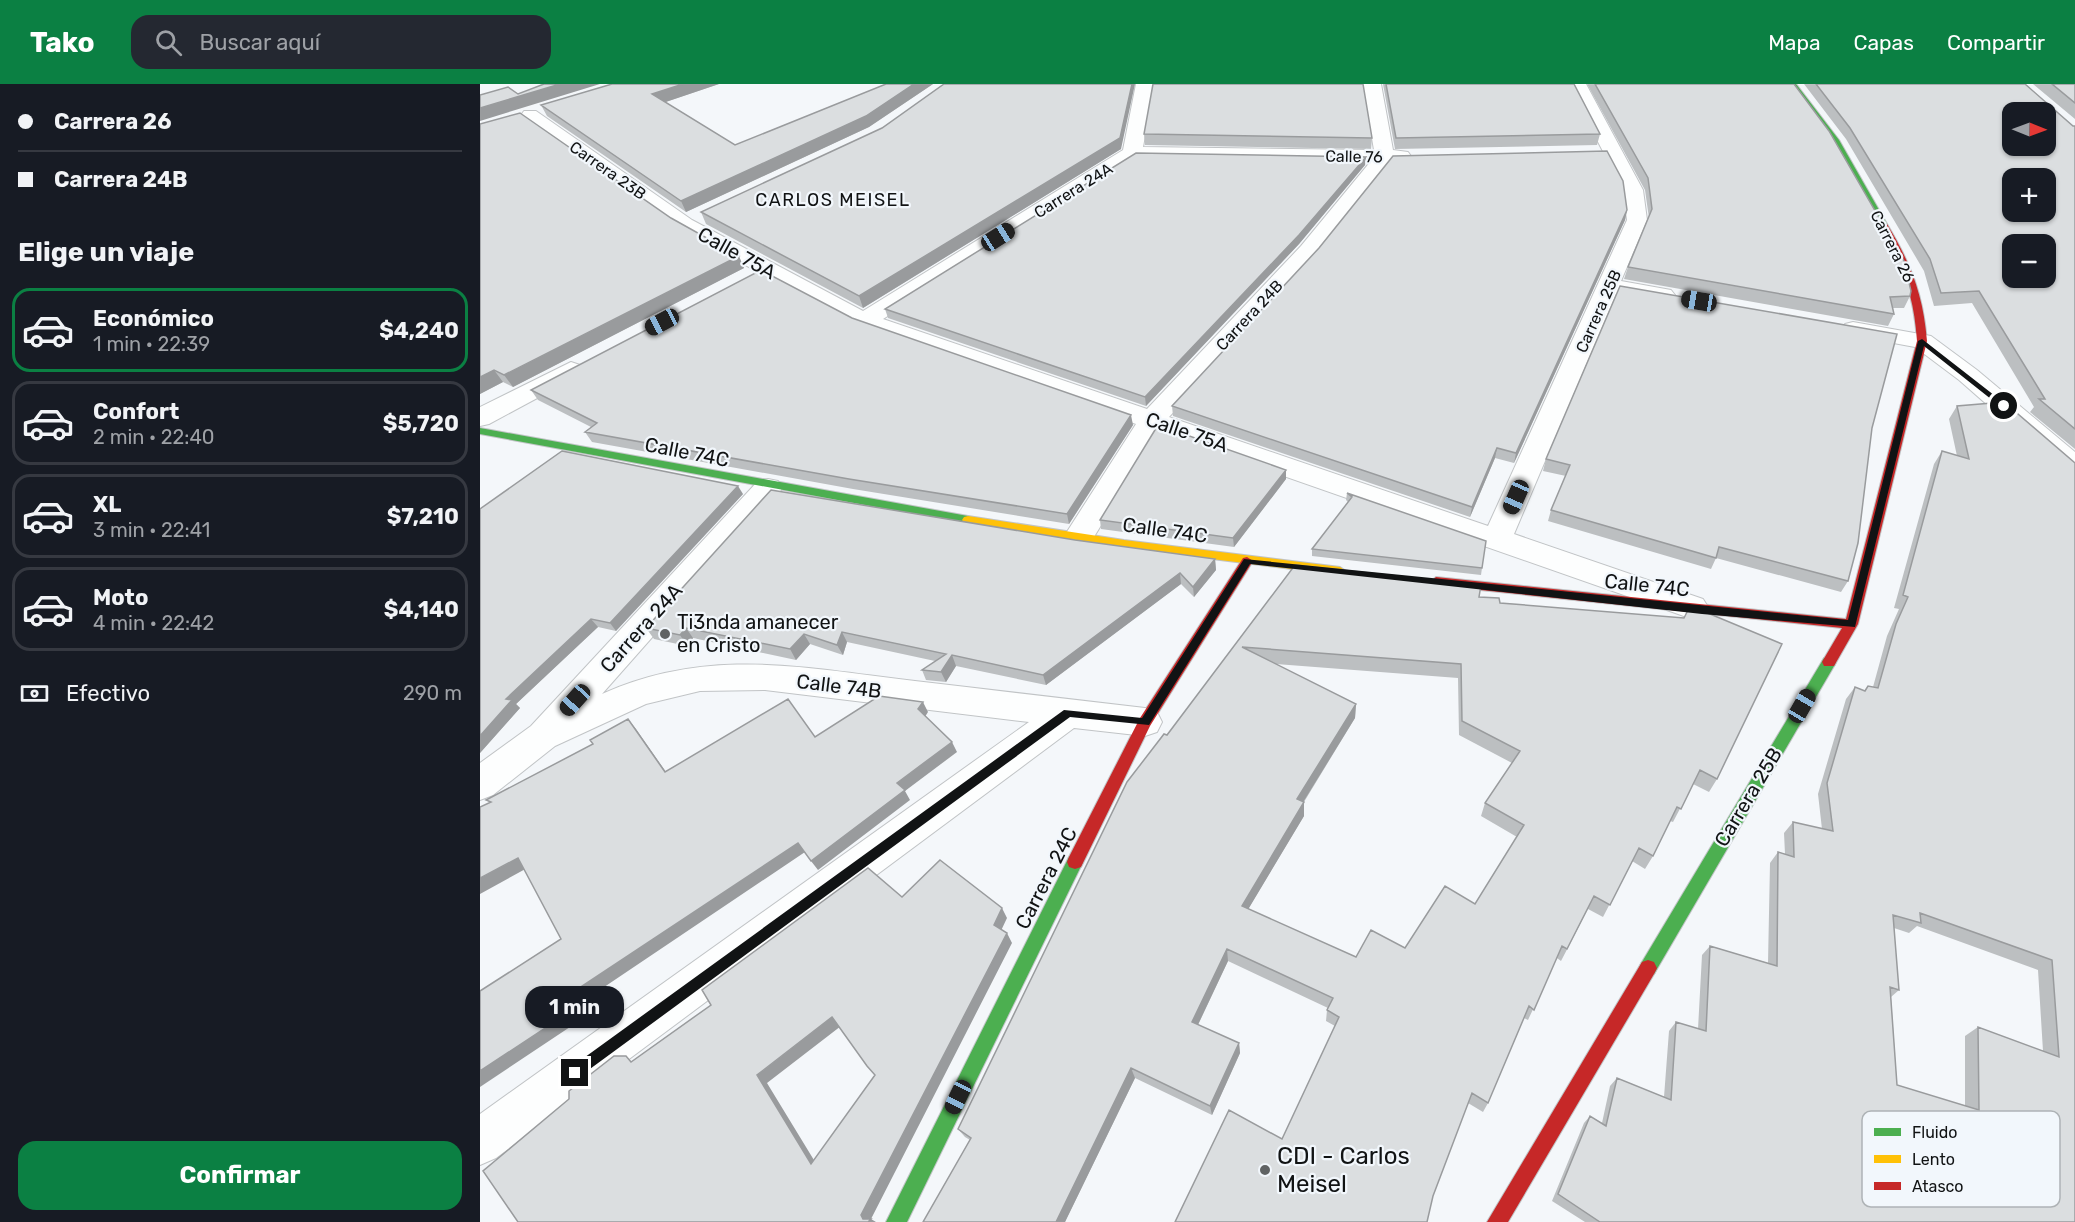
<!DOCTYPE html>
<html lang="es">
<meta charset="utf-8">
<style>
body{margin:0;font-family:Rubik,sans-serif;background:#242831;color:#f1f3f6;height:100vh;display:flex;flex-direction:column;font-size:22px;white-space:nowrap}
*{box-sizing:border-box;margin:0}
p{font-size:20px;color:#9ea1a6}
.icon{flex:none;width:33px;height:33px;fill:none;stroke:currentColor;stroke-width:2;stroke-linecap:round;stroke-linejoin:round}
.map{position:relative;flex:1;overflow:hidden}
.side{display:flex;flex-direction:column;background:#171b24;width:480px}
.side>*{flex:none}
.hud{display:grid;align-content:center;height:132px;padding:0 18px;background:#171b24}
.needle{width:39px;rotate:91deg}
.tools{position:absolute;left:1522px;top:18px;display:grid;gap:12px}
.tools a{display:grid;place-items:center;width:54px;height:54px;border-radius:12px;background:#171b24;box-shadow:0 2px 4px #0004;font-size:30px}
.end{position:absolute;width:27px;height:27px;margin:-14px;border:8px solid #111314;background:#fff;box-shadow:0 0 0 3px #fff}
.from{border-radius:50%}
.bubble{position:absolute;height:42px;border-radius:18px;background:#171b24;box-shadow:0 2px 4px #0004;font-size:20px;font-weight:700;line-height:42px;text-align:center}
.car{position:absolute;width:18px;height:36px;margin:-18px -9px;border-radius:8px;box-shadow:0 0 4px 2px #0007;background:linear-gradient(#222 24%,#8ab4d8 0 40%,#222 0 76%,#8ab4d8 0 86%,#222 0)}
.hud b{display:flex;align-items:center;gap:21px;height:57px;font-size:22px}
.hud b+b{border-top:2px solid #363941}
.hud i{width:15px;height:15px;background:#f1f3f6}
ul{padding:0;list-style:none}
li{display:flex;align-items:center;gap:18px;height:84px;margin:0 12px 9px;padding:0 6px;border:3px solid #363941;border-radius:18px}
li div{flex:1}
li b{display:block;font-size:22px}
li em{font-style:normal;font-weight:700}
li.current{border-color:#0b8043}
li>.icon{width:54px;height:54px;stroke-width:1.5}
h2{padding:0 18px;font-size:27px;line-height:72px}
.pay{display:flex;align-items:center;gap:15px;height:66px;padding:0 18px;font-size:22px}
.pay p{margin-inline-start:auto}
.button{display:flex;gap:12px;margin-top:auto;padding:12px 18px}
.button a{flex:1;height:69px;border-radius:18px;background:#0b8043;color:#fff;font-size:24px;font-weight:700;line-height:69px;text-align:center}
header{display:flex;align-items:center;gap:36px;box-sizing:border-box;height:84px;padding:0 30px;background:#0b8043;color:#fff}
header strong{font-size:28px}
nav{display:flex;gap:33px;margin-inline-start:auto;font-size:21px}
.search{width:420px;height:54px;background:#242831;display:flex;align-items:center;gap:15px;box-sizing:border-box;padding:0 21px;border-radius:18px;color:#9ea1a6;font-size:22px}
main{display:flex;flex:1;min-height:0}
.map>svg:first-child{display:block}
</style>
<header>
<strong>Tako</strong>
<div class="search"><svg class="icon" aria-label="search" viewBox="0 0 24 24"><circle cx="10" cy="10" r="6"/><path d="M15 15l6 6"/></svg>Buscar aquí</div>
<nav><a>Mapa</a><a>Capas</a><a>Compartir</a></nav>
</header>
<main>
<section class="side">
<div class="hud">
<b><i class="from"></i>Carrera 26</b>
<b><i></i>Carrera 24B</b>
</div>
<h2>Elige un viaje</h2>
<ul>
<li class="current"><svg class="icon" aria-label="car" viewBox="0 0 24 24"><path d="M5 17H2v-5l4-1 3-4h7l3 4 3 1v5h-3M9 17h6M6 11h13"/><circle cx="7" cy="17" r="2"/><circle cx="17" cy="17" r="2"/></svg><div><b>Económico</b><p>1 min · 22:39</p></div><em>$4,240</em></li>
<li><svg class="icon" aria-label="car" viewBox="0 0 24 24"><path d="M5 17H2v-5l4-1 3-4h7l3 4 3 1v5h-3M9 17h6M6 11h13"/><circle cx="7" cy="17" r="2"/><circle cx="17" cy="17" r="2"/></svg><div><b>Confort</b><p>2 min · 22:40</p></div><em>$5,720</em></li>
<li><svg class="icon" aria-label="car" viewBox="0 0 24 24"><path d="M5 17H2v-5l4-1 3-4h7l3 4 3 1v5h-3M9 17h6M6 11h13"/><circle cx="7" cy="17" r="2"/><circle cx="17" cy="17" r="2"/></svg><div><b>XL</b><p>3 min · 22:41</p></div><em>$7,210</em></li>
<li><svg class="icon" aria-label="car" viewBox="0 0 24 24"><path d="M5 17H2v-5l4-1 3-4h7l3 4 3 1v5h-3M9 17h6M6 11h13"/><circle cx="7" cy="17" r="2"/><circle cx="17" cy="17" r="2"/></svg><div><b>Moto</b><p>4 min · 22:42</p></div><em>$4,140</em></li>
</ul>
<div class="pay"><svg class="icon" aria-label="cash" viewBox="0 0 24 24"><path d="M3 7h18v10H3z"/><circle cx="12" cy="12" r="2"/></svg>Efectivo<p>290 m</p></div>
<div class="button"><a>Confirmar</a></div>
</section>
<div class="map">
<svg width="1595" height="1138" viewBox="0 0 1595 1138">
<rect width="100%" height="100%" fill="#f4f7fa"/>
<g fill="none" stroke-linecap="round" stroke-linejoin="round">
<g stroke="#c1c4c6" stroke-width="2">
<path id="street" d="M656,0H674L663,63L894,66L883,0H901L913,66L928,68L931,72L928,76L911,78L837,172L689,333L1008,442L1147,136L1143,106L1088,0H1106L1163,106L1167,136L1141,197L1191,206L1195,211L1191,216L1183,218L1136,210L1034,450L1223,515L1228,523L1223,531L1212,535L1201,531L678,348L609,461L598,464L587,461L583,454L656,340L376,242L198,144L41,31L44,27H56L212,136L383,227L643,66ZM656,75L891,77L821,162L667,325L403,235Z
M1373,238L1451,252L1497,286L1595,368V392L1585,389L1479,296L1435,263L1365,250L1361,245L1365,240Z
M91,278L100,281L104,286L100,291L9,340L0,342V323Z
M288,395L298,397L302,404L298,411L122,610C229,562 324,584 435,597C511,606 588,615 665,624L677,628L682,638L677,648L665,652L594,644L16,1074L0,1081V1030L549,638L285,606L220,607L166,620L75,662L13,711L0,716V679L51,642L278,397Z"/>
</g>
<g stroke="#c1c4c6" stroke-width="2">
<path id="fast" d="M1308,0H1316L1359,56L1407,140L1406,142L1399,140L1352,57Z
M0,344L488,432L494,436L488,440L0,350Z
M1349,573L1354,574L1356,578L1354,582L1174,890L1168,892L1162,890L1159,884L1162,878L1344,574Z
M595,771L601,773L603,778L427,1138H406L589,773Z"/>
</g>
<g stroke="#c1c4c6" stroke-width="2">
<path id="slow" d="M488,432L644,456L860,483L866,487L860,491L644,464L484,439L482,436L484,433Z"/>
</g>
<g stroke="#c1c4c6" stroke-width="2">
<path id="jam" d="M1400,138L1407,140C1431,180 1443,210 1447,257L1378,540L1354,582H1344L1342,578L1362,544L952,501L950,498L956,493L1366,535L1437,257C1434,210 1422,181 1399,140Z
M767,473L773,477L670,642L601,783L595,785L589,783L587,778L589,773L660,634L763,474Z
M1168,876L1174,878L1177,884L1174,890L1028,1138H1007L1162,878Z"/>
</g>
<use href="#street" fill="#fdfefe" fill-rule="evenodd"/>
<use href="#fast" fill="#4caf50" fill-rule="evenodd"/>
<use href="#slow" fill="#ffc107" fill-rule="evenodd"/>
<use href="#jam" fill="#c62828" fill-rule="evenodd"/>
</g>
<path fill="#bcbfc1" fill-rule="evenodd" d="M132,0H239L185,18L255,61L406,0H453L389,43L206,128L67,32L61,21Z
M903,0H1094L1120,50L1117,61L915,65Z
M1107,0H1314L1430,212L1424,224H1413L1414,230L1408,242L1144,195L1148,183L1169,134L1165,106Z
M1324,0H1545L1593,42H1595V365L1550,328L1554,323L1492,219L1454,222L1444,187L1366,55Z
M1553,0H1595V35Z
M0,40L191,134L264,184L33,303L23,298L0,310Z
M402,44L641,65L383,224L226,140L221,128Z
M664,50L892,54L891,65L665,61Z
M886,73L885,81L819,160L666,322L408,234L405,225Z
M1147,126L1145,136L1034,379L1015,374L990,433L693,332L692,322Z
M372,234L653,341L589,440L373,405L112,358L105,348L111,343L58,316L51,306Z
M1477,322L1593,378L1595,1138H1105L1072,1117L1104,1039L1110,1032L1122,1039L1130,1002L1137,994L1184,1013L1189,947L1196,938L1218,945L1222,871L1230,862L1288,879L1290,779L1298,768L1305,770L1304,749L1313,738L1342,745L1338,710L1366,615L1375,603L1384,607L1388,602L1393,603L1407,552L1419,525L1414,524L1454,380L1462,367L1477,372L1469,335ZM1437,842L1558,886L1563,967L1498,943L1485,952V1022L1417,1001L1411,913L1419,906L1414,844L1429,849Z
M1392,344L1368,497L1361,508L1236,474L1231,485L1068,437L1071,426L1086,392L1063,387L1066,375Z
M806,386V395L754,463L621,445L620,436Z
M867,409L1002,484L1001,491L832,472V465L868,418L866,416Z
M263,410L136,547L118,543L36,620L40,624L0,669V425Z
M595,456L735,475L736,486L714,513L701,500L566,601L476,582L466,598L446,596L442,586L455,577L367,558L363,571L330,560L316,576L213,554L207,562L174,555L166,544Z
M815,481L999,513L1020,519L1237,695L1229,708L1213,700L1193,738L1190,737L1173,772L1165,785L1152,777L1123,833L1108,825L1081,877L1077,874L1048,936L1044,934L1008,1019L1003,1028L988,1019L802,1055L855,942L846,937L847,926L848,924L748,877L718,941L759,959L760,969L732,1031L655,994L585,1138H443L490,1056L485,1053L478,1045L687,651ZM796,580L978,594L979,651L1032,679L1005,719L1001,732L1037,753L995,820L925,864L876,873L768,825L824,732V718L875,634L876,620Z"/>
<path fill="#999b9d" d="M80,0H120L0,37V24Z
M203,0H239L177,21L172,10Z
M434,0H453L389,43L206,128L201,117Z
M652,0H655L641,65L383,224L379,212Z
M886,73L885,81L819,160L666,322L665,313Z
M1147,126L1145,136L1034,379L1036,369Z
M259,172L264,184L33,303L24,291Z
M14,286L23,298L0,310V293Z
M651,331L653,341L589,440L587,430Z
M1017,364L1015,374L990,433L992,423Z
M806,386V395L754,463L753,454Z
M258,402L263,410L136,547L130,539Z
M735,475L736,486L714,513L713,503Z
M700,489L701,500L566,601L563,591Z
M111,535L118,543L36,620L40,624L0,669V652L26,615Z
M206,544L213,554L207,562L200,551Z
M362,548L367,558L363,571L357,561Z
M324,550L330,560L316,576L310,565Z
M472,571L476,582L466,598L461,588Z
M443,618L448,628L443,636L438,625Z
M876,620L875,634L817,728V715Z
M148,635L156,645L193,698L185,688Z
M472,658L477,668L425,707L430,716L338,786L331,777L417,699Z
M824,718V732L763,834L762,822Z
M318,759L325,768L90,926L96,939L0,1003V987L78,918Z
M38,774L49,783L0,810V794Z
M522,824L527,834L519,851L514,841Z
M527,849L532,859L391,1135L396,1138H388L383,1135L381,1131Z
M747,865L748,877L714,949L712,938Z
M352,933L361,942L287,999L340,1086L331,1080L277,991Z
M759,959L760,969L732,1031L730,1022Z
M651,984L655,994L585,1138H576Z"/>
<path fill="#dbdee0" stroke="#999b9d" stroke-width="1.5" fill-rule="evenodd" d="M64,0H80L0,24V11L28,3L38,10Z
M132,0H203L172,10L255,61L406,0H434L386,32L201,117L61,21Z
M464,0H652L640,54L379,212L221,128L402,44Z
M673,0H883L892,54L664,50Z
M906,0H1094L1120,50L916,54Z
M1115,0H1314L1349,47L1424,177L1431,207L1430,212L1410,213L1414,230L1148,183L1172,125L1168,94Z
M1336,0H1545L1593,42H1595V345L1559,315H1565L1499,207L1461,209L1450,175L1370,44ZM1533,28H1566V62H1533ZM1533,94H1566V128H1533ZM1533,160H1566V194H1533Z
M1572,0H1595V19Z
M40,29L191,134L259,172L24,291L14,286L0,293V40Z
M1127,67L1143,97L1147,126L1036,369L1017,364L992,423L692,322L839,164L913,72Z
M656,69L886,73L819,151L665,313L405,225Z
M281,186L372,234L651,331L587,430L369,395L105,348L117,339L51,306Z
M1140,202L1417,250L1392,344L1378,459L1368,497L1239,463L1236,474L1071,426L1090,381L1066,375Z
M1524,318L1595,379V1138H1120L1078,1110L1110,1032L1126,1042L1137,994L1191,1016L1196,938L1226,947L1230,862L1297,882L1298,768L1314,773L1313,738L1353,747L1347,699L1375,603L1385,607L1388,602L1398,604L1416,540L1428,513L1423,511L1462,367L1489,375L1477,322ZM1440,829L1572,876L1579,973L1498,943L1499,1026L1417,1001L1410,903L1419,906L1413,831L1441,839Z
M678,341L806,386L753,454L620,436Z
M82,367L258,402L130,539L111,535L26,615L32,616L0,652V425Z
M291,406L595,456L735,475L713,503L700,489L563,591L472,571L461,588L442,586L466,570L362,548L357,561L324,550L310,565L206,544L200,551L166,544Z
M867,409L1006,457L1002,484L832,465L872,413Z
M815,481L1001,501L999,513L1019,514L1020,519L1204,534L1209,524L1218,525L1302,560L1237,695L1220,686L1201,725L1197,723L1173,772L1159,764L1130,821L1114,812L1087,865L1082,862L1054,926L1049,922L1008,1019L992,1009L953,1112L947,1138H695L749,1026L802,1055L859,933L847,926L853,914L747,865L712,938L759,959L730,1022L651,984L576,1138H443L491,1054L478,1045L647,698L684,650L687,651ZM762,563L981,580L982,637L1040,667L1005,719L1044,741L995,820L965,802L925,864L891,846L876,873L762,822L824,718L817,715L876,620Z
M399,612L443,618L438,625L472,658L417,699L425,706L331,777L318,759L78,918L85,931L0,987V907L81,855L38,774L0,794V723L11,718L6,716L113,660L110,656L148,635L185,688L308,615L335,653Z
M460,776L522,824L514,841L527,849L381,1131L383,1135H391L388,1138H38L3,1087L89,1015V1007L134,972H146L151,978L231,921L222,906L388,784L422,813ZM352,933L387,982L395,991L331,1080L277,991Z"/>
<path fill="#111314" d="M1442,255L1528,322L1521,323L1444,262L1375,543L1222,530L770,480L669,641L590,633L99,993H90V984L584,626L662,634L764,475L1368,536L1438,257Z"/>
<g fill="#606364" stroke="#f2f7fc" stroke-width="2">
<circle cx="185" cy="550" r="6"/>
<circle cx="785" cy="1086" r="6"/>
</g>
<g text-anchor="middle" stroke-width="4.5" stroke-linejoin="round" paint-order="stroke">
<g font-size="16" fill="#111314" stroke="#f2f7fc">
<text transform="translate(874 72) rotate(1)" y="6">Calle 76</text>
<text transform="translate(128 86) rotate(35)" y="6">Carrera 23B</text>
<text transform="translate(593 106) rotate(-32)" y="6">Carrera 24A</text>
<text transform="translate(1413 162) rotate(63)" y="6">Carrera 26</text>
<text transform="translate(1118 227) rotate(-66)" y="6">Carrera 25B</text>
<text transform="translate(769 231) rotate(-47)" y="6">Carrera 24B</text>
</g>
<g font-size="18" letter-spacing="1.5" fill="#111314" stroke="#f2f7fc">
<text x="353" y="122">CARLOS MEISEL</text>
</g>
<g font-size="20" fill="#111314" stroke="#f2f7fc">
<text transform="translate(257 169) rotate(29)" y="7">Calle 75A</text>
<text transform="translate(707 348) rotate(19)" y="7">Calle 75A</text>
<text transform="translate(207 368) rotate(11)" y="7">Calle 74C</text>
<text transform="translate(685 446) rotate(8)" y="7">Calle 74C</text>
<text transform="translate(1167 501) rotate(6)" y="7">Calle 74C</text>
<text transform="translate(161 544) rotate(-48)" y="7">Carrera 24A</text>
<text transform="translate(359 602) rotate(7)" y="7">Calle 74B</text>
<text transform="translate(1268 713) rotate(-59)" y="7">Carrera 25B</text>
<text transform="translate(566 794) rotate(-63)" y="7">Carrera 24C</text>
</g>
<g font-size="20" fill="#111314" stroke="#f2f7fc" text-anchor="start">
<text x="197" y="545">Ti3nda amanecer<tspan x="197" dy="23">en Cristo</tspan></text>
</g>
<g font-size="24" fill="#111314" stroke="#f2f7fc" text-anchor="start">
<text x="797" y="1080">CDI - Carlos<tspan x="797" dy="28">Meisel</tspan></text>
</g>
</g>
<rect x="1382" y="1027" width="198" height="96" rx="9" fill="#f2f7fc" stroke="#aeb3b6" stroke-width="1.5"/>
<rect x="1394" y="1044" width="27" height="8" fill="#4caf50"/>
<rect x="1394" y="1071" width="27" height="8" fill="#ffc107"/>
<rect x="1394" y="1098" width="27" height="8" fill="#c62828"/>
<g font-size="16" fill="#111314">
<text x="1432" y="1054">Fluido</text>
<text x="1432" y="1081">Lento</text>
<text x="1432" y="1108">Atasco</text>
</g>
</svg>
<div class="tools">
<a><svg class="needle" viewBox="-14 -14 28 28"><path d="M0-13l5 13h-10z" fill="#e53935"/><path d="M0 13l5-13h-10z" fill="#9ea1a6"/></svg></a>
<a>+</a>
<a>−</a>
</div>
<i class="end from" style="left:1524px;top:322px"></i>
<i class="end" style="left:95px;top:989px"></i>
<div class="bubble" style="left:45px;top:902px;width:99px">1 min</div>
<i class="car" style="left:518px;top:153px;rotate:58deg"></i>
<i class="car" style="left:1219px;top:217px;rotate:280deg"></i>
<i class="car" style="left:182px;top:238px;rotate:242deg"></i>
<i class="car" style="left:1036px;top:413px;rotate:204deg"></i>
<i class="car" style="left:95px;top:616px;rotate:222deg"></i>
<i class="car" style="left:1322px;top:622px;rotate:30deg"></i>
<i class="car" style="left:478px;top:1013px;rotate:206deg"></i>
</div>
</main>
